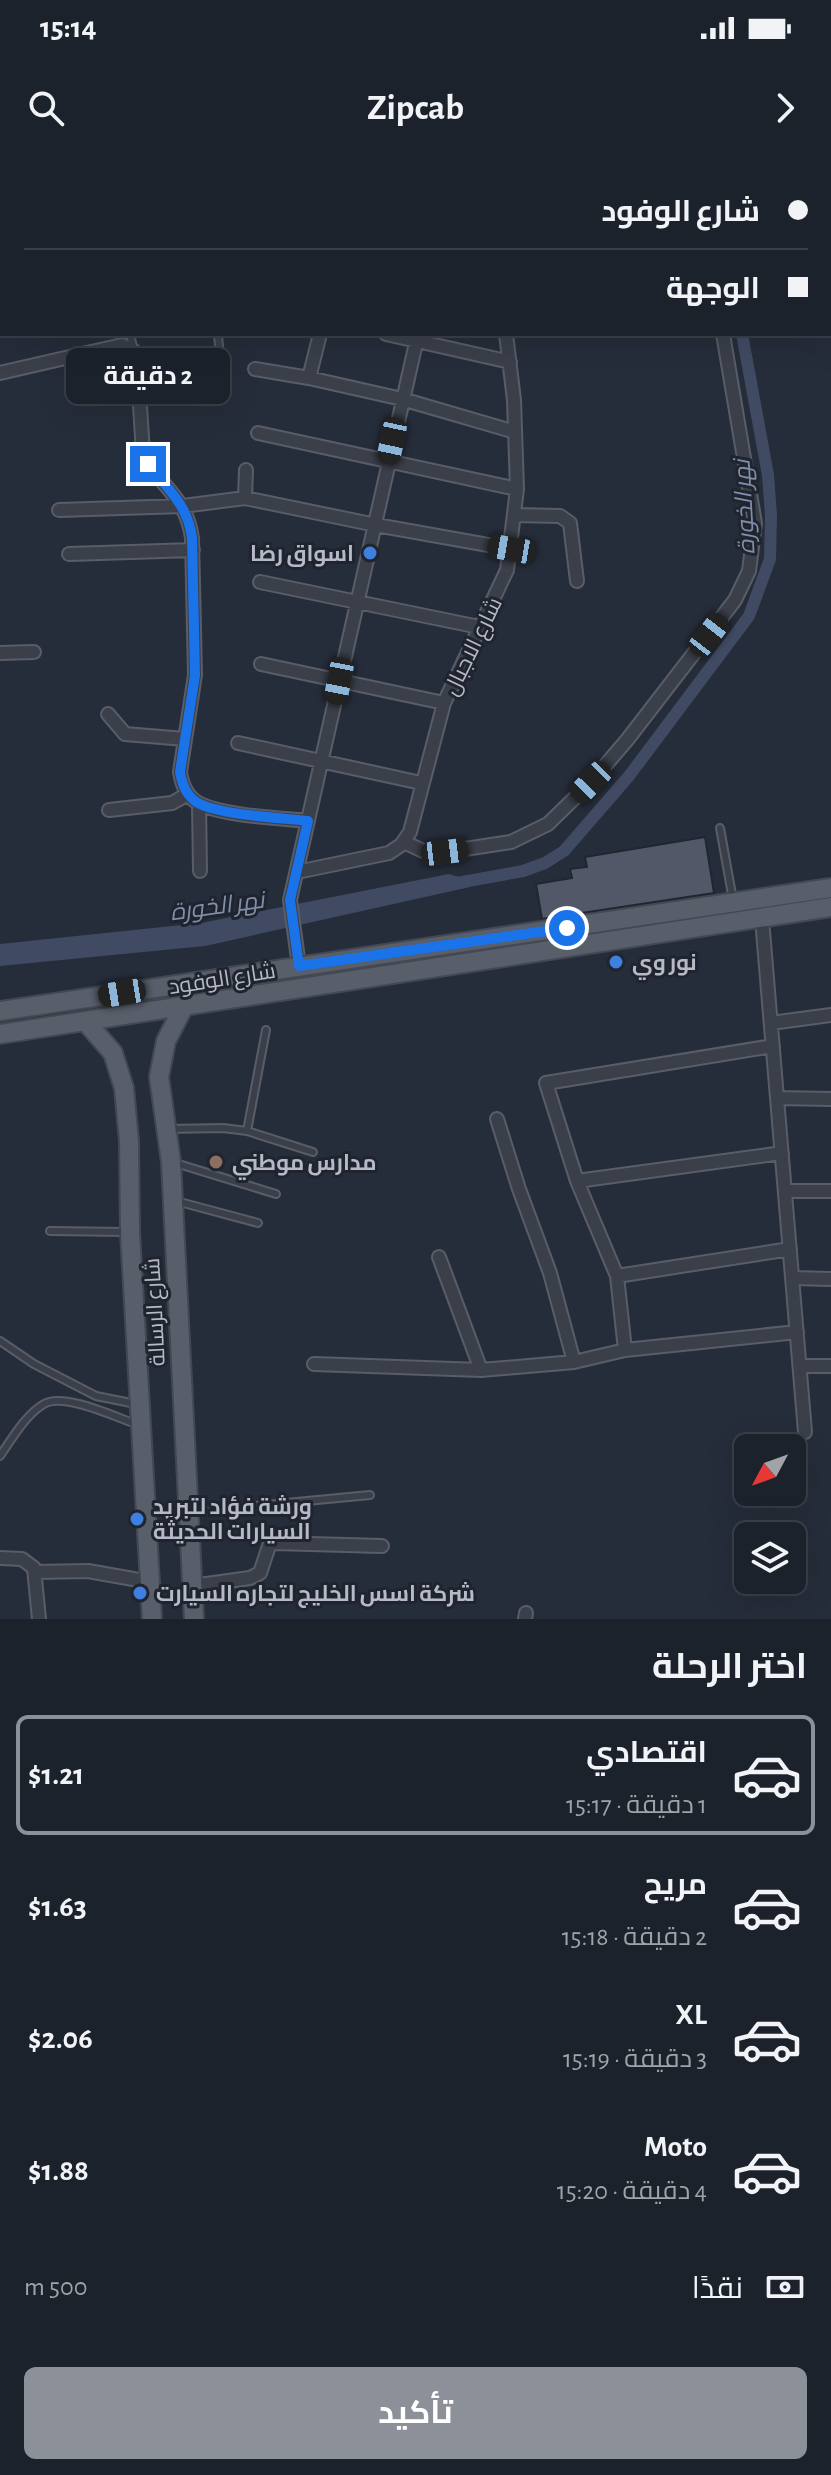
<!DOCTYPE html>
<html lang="ar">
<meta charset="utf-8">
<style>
body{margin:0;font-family:"Alegreya Sans",Cairo,sans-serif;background:#292f38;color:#f1f3f6;direction:rtl;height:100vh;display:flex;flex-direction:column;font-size:30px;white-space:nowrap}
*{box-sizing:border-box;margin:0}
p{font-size:26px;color:#a0a4a9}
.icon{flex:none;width:44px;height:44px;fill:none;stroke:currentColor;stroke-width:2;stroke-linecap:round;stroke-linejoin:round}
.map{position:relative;height:1459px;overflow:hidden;direction:ltr}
.sheet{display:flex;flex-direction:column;background:#1c222c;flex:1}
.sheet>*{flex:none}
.guide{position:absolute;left:0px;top:0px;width:832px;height:176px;box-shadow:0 8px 32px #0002,0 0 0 2px #3a3f48;direction:rtl;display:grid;align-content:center;height:176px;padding:0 24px;background:#1c222c}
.needle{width:52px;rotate:229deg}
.buttons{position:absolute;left:734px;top:1274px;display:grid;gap:16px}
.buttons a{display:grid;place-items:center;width:72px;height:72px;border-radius:12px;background:#1c222c;box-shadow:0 8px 32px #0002,0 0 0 2px #3a3f48;font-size:40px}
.end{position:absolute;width:36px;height:36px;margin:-18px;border:10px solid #1a73e8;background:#fff;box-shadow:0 0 0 4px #fff}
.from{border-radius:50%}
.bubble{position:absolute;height:56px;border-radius:12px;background:#1c222c;box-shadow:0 8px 32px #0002,0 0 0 2px #3a3f48;font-size:26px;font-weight:700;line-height:56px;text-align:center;direction:rtl}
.car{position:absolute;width:24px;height:48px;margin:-24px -12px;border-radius:10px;box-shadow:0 0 6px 2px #0007;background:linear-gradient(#222 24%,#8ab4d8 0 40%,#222 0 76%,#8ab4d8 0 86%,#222 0)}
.guide b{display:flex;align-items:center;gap:28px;height:76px;font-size:30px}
.guide b+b{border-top:2px solid #3a3f48}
.guide i{width:20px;height:20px;background:#f1f3f6}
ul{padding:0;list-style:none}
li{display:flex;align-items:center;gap:24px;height:120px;margin:0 16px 12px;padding:0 8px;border:4px solid transparent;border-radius:12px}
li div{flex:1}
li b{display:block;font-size:30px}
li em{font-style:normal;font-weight:700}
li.active{border-color:#8c9099}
li>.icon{width:72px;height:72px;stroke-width:1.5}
h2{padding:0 24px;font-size:36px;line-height:96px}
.pay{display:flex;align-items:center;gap:20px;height:88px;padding:0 24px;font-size:30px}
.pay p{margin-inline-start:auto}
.button{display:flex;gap:16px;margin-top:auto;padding:16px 24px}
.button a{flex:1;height:92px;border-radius:12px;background:#8c9099;color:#fff;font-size:32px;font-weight:700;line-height:92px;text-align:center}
.status{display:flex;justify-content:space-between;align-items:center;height:56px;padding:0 40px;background:#1c222c;direction:ltr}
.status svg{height:22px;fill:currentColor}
header{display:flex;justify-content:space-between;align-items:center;height:104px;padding:0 24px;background:#1c222c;font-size:36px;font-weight:700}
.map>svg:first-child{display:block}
</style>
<div class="status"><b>15:14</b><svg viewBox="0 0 49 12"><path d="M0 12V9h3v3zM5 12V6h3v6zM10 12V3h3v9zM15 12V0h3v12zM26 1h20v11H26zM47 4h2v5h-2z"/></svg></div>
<header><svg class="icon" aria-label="forward" viewBox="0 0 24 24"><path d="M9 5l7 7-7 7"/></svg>Zipcab<svg class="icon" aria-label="search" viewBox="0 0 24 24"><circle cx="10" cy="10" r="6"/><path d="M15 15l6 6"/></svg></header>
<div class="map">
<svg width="831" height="1459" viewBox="0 0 831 1459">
<rect width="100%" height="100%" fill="#262d3a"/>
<path fill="#404b63" d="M449,714L472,721L470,727L205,786L0,806V784L201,763Z"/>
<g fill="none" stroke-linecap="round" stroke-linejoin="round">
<path stroke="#404b63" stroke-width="12" d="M709,0L710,2
M457,723L523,711L545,703L564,691L629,616L749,456L770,399L771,356L768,315L742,174"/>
</g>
<path fill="#525867" stroke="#212631" stroke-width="2" d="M705,677L714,733L542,759L536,724L572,718L570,709L587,707L585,697Z"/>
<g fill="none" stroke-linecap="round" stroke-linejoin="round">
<g stroke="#585d68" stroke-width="10">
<path id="service" d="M0,122L2,121
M130,174L134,191
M218,174L219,187
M720,668L733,740
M168,969L223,968L247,971L313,992
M247,971L266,870
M172,1002L276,1034
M176,1041L258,1063
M50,1071L126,1072
M0,1181L34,1204L96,1236L136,1244
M0,1296C11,1280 26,1254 44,1244C64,1232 117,1258 139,1265
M192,1352L370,1335"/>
</g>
<g stroke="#585d68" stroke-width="16">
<path id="minor" d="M452,0V2
M691,0L692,2
M730,0L731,2
M320,174L309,218L402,239L515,272
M386,174L510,202
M255,209L309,218
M0,213L122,185L134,191L137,198L143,293C159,327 186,335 192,378L195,515L180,612C182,625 187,638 200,644C225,656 279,658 308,661
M258,273L517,329
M245,338L246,310
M59,350L183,346L245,338L376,365L511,389
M515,355L560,356L570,363L577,421
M69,394L193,390
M260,422L479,467
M0,493L34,492
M261,504L444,543
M108,554L125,574L185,579
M238,583L421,623
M199,644L200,711
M109,650L172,643L188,634
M404,682L423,691L445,692L511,682L548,664L591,622L627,580L735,440L749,411L755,363L723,174
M297,712L389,693L401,685L410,672L444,543L507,410L517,329L514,240L506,174
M762,759L805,1272
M299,806L290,740L418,174
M771,863L831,855
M777,938L831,939
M497,959L519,1029L550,1113L574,1202
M577,1021L782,993
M785,1031H831
M439,1097L481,1210
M617,1116L790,1089
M792,1118L831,1119
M625,1190L617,1116L577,1021L546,923L773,886
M314,1204L481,1210L574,1202L625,1190L797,1172
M800,1206H831
M0,1398L22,1399L34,1408L39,1459
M36,1412L88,1411L150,1422
M192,1426L250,1418L260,1413L269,1386L274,1383L382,1386
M525,1459L526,1453"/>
</g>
<g stroke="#434853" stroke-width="22">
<path id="primary" d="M183,848L166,881L159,917L171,1002L194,1459
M0,851L831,728
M86,862L113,893L124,928L129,981L130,1072L152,1459
M0,874L831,747"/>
</g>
<use href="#service" stroke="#3a3f4a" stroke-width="6"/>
<use href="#minor" stroke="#3a3f4a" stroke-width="12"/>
<use href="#primary" stroke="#585e6a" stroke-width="18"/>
</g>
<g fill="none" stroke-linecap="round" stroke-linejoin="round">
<path stroke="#1a73e8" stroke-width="10" d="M148,304C167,328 188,345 192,378L195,515L180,612C182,624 187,638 200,644C223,655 281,658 308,661L290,740L299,806L567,768"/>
</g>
<g fill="#3f7fe0" stroke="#1f242f" stroke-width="3">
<circle cx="370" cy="393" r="8"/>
<circle cx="616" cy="802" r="8"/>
<circle cx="137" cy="1359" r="8"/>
<circle cx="140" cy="1433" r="8"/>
</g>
<circle fill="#8d6e63" stroke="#1f242f" stroke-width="3" cx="216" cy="1002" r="8"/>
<g text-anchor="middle" stroke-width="6" stroke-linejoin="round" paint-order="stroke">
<g font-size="22" font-weight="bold" fill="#b5bac6" stroke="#1f242f" text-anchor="start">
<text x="354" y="401" text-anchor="end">اسواق رضا</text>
<text x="632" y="810">نور وي</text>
<text x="232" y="1010">مدارس موطني</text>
<text x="153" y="1354">ورشة فؤاد لتبريد<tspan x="153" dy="25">السيارات الحديثة</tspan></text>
<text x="156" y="1441">شركة اسس الخليج لتجاره السيارت</text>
</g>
<g font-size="22" fill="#b5bac6" stroke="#1f242f">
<text transform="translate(472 486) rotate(-64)" y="8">شارع الاجبال</text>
<text transform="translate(222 818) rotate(-9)" y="8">شارع الوفود</text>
<text transform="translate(154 1152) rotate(-93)" y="8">شارع الرسالة</text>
</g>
<g font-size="24" font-style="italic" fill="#818eaa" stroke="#1f242f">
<text transform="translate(744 347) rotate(-93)" y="8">نهر الخورة</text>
<text transform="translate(217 746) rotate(-8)" y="8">نهر الخورة</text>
</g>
</g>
</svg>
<div class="buttons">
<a><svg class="needle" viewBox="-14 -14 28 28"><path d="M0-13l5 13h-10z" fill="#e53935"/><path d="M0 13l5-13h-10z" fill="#a0a4a9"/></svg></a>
<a><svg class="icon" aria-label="layers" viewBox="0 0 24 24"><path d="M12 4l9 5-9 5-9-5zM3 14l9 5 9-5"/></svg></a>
</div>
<i class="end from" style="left:567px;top:768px"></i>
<i class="end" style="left:148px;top:304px"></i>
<div class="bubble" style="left:66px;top:188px;width:164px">2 دقيقة</div>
<i class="car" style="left:392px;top:281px;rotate:192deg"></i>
<i class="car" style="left:511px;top:389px;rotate:280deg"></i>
<i class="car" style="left:709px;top:475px;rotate:38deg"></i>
<i class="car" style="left:339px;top:521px;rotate:191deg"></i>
<i class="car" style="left:591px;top:622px;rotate:224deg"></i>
<i class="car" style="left:445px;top:692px;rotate:83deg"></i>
<i class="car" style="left:122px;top:833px;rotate:261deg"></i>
<div class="guide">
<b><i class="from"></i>شارع الوفود</b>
<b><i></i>الوجهة</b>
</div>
</div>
<section class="sheet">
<h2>اختر الرحلة</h2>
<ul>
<li class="active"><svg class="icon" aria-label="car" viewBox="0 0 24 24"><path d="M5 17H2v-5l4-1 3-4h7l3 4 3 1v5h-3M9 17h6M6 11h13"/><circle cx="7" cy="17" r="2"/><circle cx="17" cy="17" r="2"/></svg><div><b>اقتصادي</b><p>1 دقيقة · 15:17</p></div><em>$1.21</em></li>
<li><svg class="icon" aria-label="car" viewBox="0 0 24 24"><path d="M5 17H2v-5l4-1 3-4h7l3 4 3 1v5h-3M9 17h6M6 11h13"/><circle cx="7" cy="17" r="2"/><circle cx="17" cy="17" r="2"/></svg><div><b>مريح</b><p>2 دقيقة · 15:18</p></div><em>$1.63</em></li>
<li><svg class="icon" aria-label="car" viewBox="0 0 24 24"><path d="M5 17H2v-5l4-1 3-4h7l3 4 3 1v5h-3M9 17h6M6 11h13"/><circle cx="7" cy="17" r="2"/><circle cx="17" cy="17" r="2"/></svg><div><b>XL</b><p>3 دقيقة · 15:19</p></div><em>$2.06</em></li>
<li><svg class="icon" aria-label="car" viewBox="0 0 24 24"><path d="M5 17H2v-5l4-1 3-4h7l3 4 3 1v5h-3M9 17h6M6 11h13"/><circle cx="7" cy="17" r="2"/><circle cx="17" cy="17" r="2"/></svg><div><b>Moto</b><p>4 دقيقة · 15:20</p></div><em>$1.88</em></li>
</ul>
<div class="pay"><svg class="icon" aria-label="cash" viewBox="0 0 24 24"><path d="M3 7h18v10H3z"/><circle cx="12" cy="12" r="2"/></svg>نقدًا<p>500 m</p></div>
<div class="button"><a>تأكيد</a></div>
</section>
